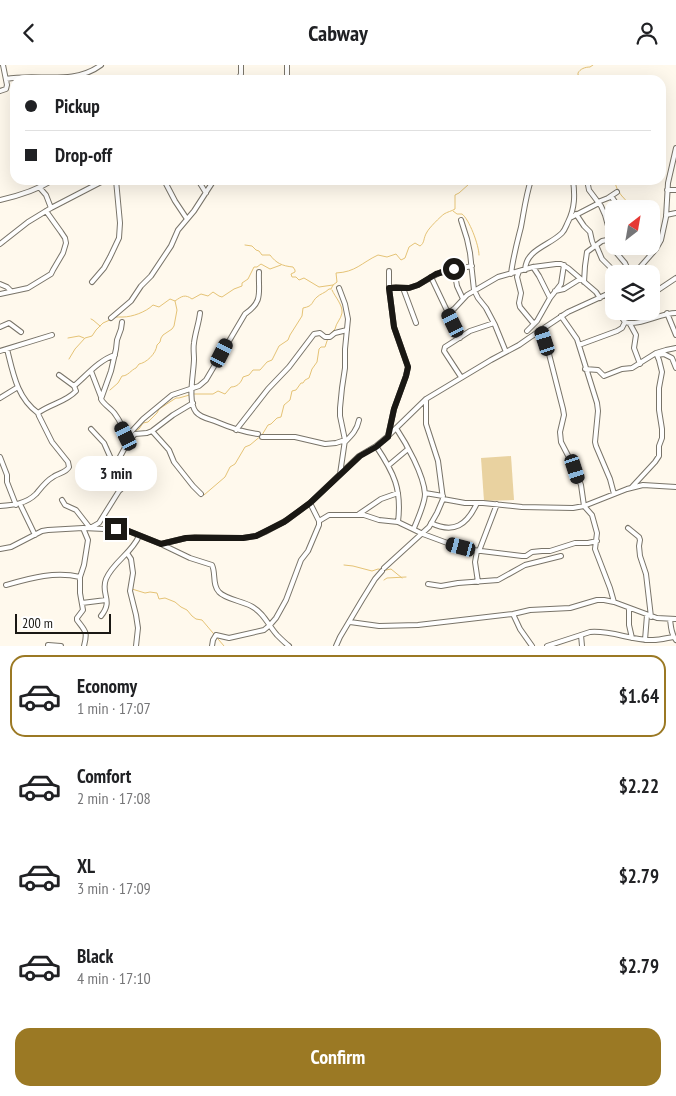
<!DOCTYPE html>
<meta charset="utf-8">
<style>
body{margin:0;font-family:"PT Sans Narrow",sans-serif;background:#f6f6f6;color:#202124;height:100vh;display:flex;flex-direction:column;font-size:19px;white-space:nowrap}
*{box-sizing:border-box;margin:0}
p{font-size:16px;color:#757577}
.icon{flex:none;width:28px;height:28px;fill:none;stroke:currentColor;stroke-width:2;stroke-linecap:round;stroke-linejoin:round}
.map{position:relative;height:581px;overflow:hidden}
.drawer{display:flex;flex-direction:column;background:#fff;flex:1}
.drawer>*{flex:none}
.guide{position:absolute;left:10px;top:10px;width:656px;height:110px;border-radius:15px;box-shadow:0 5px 20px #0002;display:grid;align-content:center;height:110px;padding:0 15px;background:#fff}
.needle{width:32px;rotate:31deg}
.fabs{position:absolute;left:605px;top:135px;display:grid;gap:10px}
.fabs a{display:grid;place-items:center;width:55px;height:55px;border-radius:10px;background:#fff;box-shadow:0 5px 20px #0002;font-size:25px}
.scale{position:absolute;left:15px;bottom:12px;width:96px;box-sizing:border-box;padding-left:5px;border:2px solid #1a1814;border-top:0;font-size:14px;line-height:18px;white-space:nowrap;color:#1a1814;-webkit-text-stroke:4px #fff;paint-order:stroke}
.end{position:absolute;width:22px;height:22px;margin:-11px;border:6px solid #1a1814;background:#fff;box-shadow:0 0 0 2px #fff}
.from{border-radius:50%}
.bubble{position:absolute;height:35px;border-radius:15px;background:#fff;box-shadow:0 5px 20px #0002;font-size:16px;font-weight:600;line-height:35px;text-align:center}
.car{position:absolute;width:15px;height:30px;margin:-15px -8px;border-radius:6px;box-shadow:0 0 4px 1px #0007;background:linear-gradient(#222 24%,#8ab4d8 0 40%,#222 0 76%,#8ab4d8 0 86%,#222 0)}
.guide b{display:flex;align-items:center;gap:18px;height:48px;font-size:19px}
.guide b+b{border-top:1px solid #e0e0e0}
.guide i{width:12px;height:12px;background:#202124}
ul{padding:9px 0 0;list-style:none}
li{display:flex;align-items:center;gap:15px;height:82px;margin:0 10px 8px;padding:0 5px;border:2px solid transparent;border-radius:15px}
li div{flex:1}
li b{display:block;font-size:19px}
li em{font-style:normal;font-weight:600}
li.active{border-color:#9b7924}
li>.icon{width:45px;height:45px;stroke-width:1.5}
.button{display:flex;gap:10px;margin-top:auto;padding:10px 15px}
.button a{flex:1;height:58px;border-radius:15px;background:#9b7924;color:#fff;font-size:20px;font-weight:600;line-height:58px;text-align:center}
header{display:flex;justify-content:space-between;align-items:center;height:65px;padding:0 15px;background:#fff;font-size:22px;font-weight:600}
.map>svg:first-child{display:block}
</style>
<header><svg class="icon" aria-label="back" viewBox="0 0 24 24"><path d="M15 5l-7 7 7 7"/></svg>Cabway<svg class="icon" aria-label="person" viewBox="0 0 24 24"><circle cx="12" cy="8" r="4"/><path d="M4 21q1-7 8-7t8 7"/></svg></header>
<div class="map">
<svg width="676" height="581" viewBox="0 0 676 581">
<rect width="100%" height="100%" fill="#fff9ed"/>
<path fill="#e9d2a0" d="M511,391L514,435L484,436L481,393Z"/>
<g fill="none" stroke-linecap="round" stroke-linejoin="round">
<path stroke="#e5c376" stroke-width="1" d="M593,0L590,2C585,2 580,4 578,8V10C583,13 589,11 593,15
M615,115C615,128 627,135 634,144
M453,146L457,149H462C469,154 479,180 479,190
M245,180L252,181L256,185L259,186L262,190H270C276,198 282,201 293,202L295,205V207L291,209L292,212H296L299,215L304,213L319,222L333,220
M115,252C117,252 120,252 123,252C132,252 146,247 153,240L159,242L170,234L175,236C182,231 185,229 192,234L201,229L208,231L213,227L219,231L222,232L234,224L242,221V218L248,214L254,202H257L261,199L270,204L281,200
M91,254L93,255L100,261
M68,273L79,271L84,273
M69,294L75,284L85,273L92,271L96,265L103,258L112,254
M110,325L118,318L122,311C128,311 131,305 136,303L139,299C146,298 156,289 157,280L160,277L161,273L163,270L172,264L174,261L177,245L175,236
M132,370L133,367L139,364L143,358L148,357L157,348L159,344L176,333H179L193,329H213L218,326L225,329L231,322C237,322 241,318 243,312L249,310L253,305H260L267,297L272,295L279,281L288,275L290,270L302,251L303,243C314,241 311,237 317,232C320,229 325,228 329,224H331L333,220L337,217L336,208C356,207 361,198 378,190L387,192L396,189L401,195L405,193L409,182L415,178L420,181C425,178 423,173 427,167C429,163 440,152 444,149C447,147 452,146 455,144V130L459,128L469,119H473L477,115
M204,430L225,412L230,402L235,399L245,382L250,380L262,370L268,360L271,359L277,353L281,352L284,340L290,335L292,326L296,325L301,318H303L305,315L309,313L312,304L317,297L319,284L321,282H325L329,270L335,264C336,258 341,254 342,248C343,240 335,232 332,225
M344,500L353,501L372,506L378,504L386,505L391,504L402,513
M384,515L387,513L406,512
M132,524L145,528L150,527L157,528L159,534L165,533L175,537L181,542L187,545L192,551L196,554L202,555L224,581"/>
<g stroke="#797469" stroke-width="6">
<path id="minor" d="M287,0V15
M6,14C38,8 73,21 101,0
M238,15L241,9V0
M0,26L6,24L7,20L3,0
M164,115L175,136L187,154
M198,115L206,128
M587,115L589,125L601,141L605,150L613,179L614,185L625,198L630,209
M39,122L46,130L51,143
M667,125H676
M611,131L620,144
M0,135C18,131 37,125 53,115
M598,137L608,133L617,127
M576,149L584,161L590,167L592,176L594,181
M666,150L676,148
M570,153L599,138
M461,155L467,174L470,188L474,225L478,233L486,243L495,260L506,287
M0,179L28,157L51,143L105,115
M596,180L602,194L617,209
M533,202L539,211L550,233
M454,204L457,221L463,234
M525,205C526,184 549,181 562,168C565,165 566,161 568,157C575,143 575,130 573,115
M519,206L517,212L521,228L519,238L520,242L534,259
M511,209C513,192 517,178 521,162C524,146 526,130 531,115
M634,209L656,184L661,175L666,152L668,118L676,83
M431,212L460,273
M92,217L104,203L110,192L119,173L120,158L116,115
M584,217L585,201L587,187L602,176L612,174
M0,219L7,222L11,226
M339,223L345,239L348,254L345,284V303L342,323L340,343V351L345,375L340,409
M389,223L396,222L409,223L418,220L441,207L472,201
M403,223L416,258
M555,226L564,224L580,214
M651,228L655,227L676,213
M0,229L28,223L51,209L53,205L63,188L66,178L65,173L61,167L46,146
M606,230L614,242
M617,246L625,257C638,262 660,248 676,248
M200,248C199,258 195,268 194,278C193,283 194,289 194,294C194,307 187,336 196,347C201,353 210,354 217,357C231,363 242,367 258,369
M448,248L454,244L467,230L498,212L533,202L556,199H561L568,203L596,227L600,233
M667,248L676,270
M561,251L577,274L597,338L598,346L595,377L596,381L610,414L614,429
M111,253L131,236L141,221L151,211L171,181L178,165L194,146L214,115
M122,257L121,264L117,275L116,284L111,306L101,334C104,340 111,343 115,349C121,357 125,367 128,376
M630,259L636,270L634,283L640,299
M0,262L9,258L21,267
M541,264L549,289L563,344L564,350L560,367L561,377L575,404L581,420L584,441L592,450L597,468L595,484L610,523L614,537
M527,266L537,256L550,233L561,219L564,200
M579,280L617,266L622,263L625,257
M7,284C13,308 17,333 38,348
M0,286L52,270
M657,290L664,289L672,293L676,303
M585,304L598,305L604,311L622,304L632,303L656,288L666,285L676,283
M91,306L101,332
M461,312L444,286L445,282L470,266L494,258
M74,321C87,310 99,295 115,290
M0,333L18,322
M396,363C406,378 424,410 425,429C425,437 417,456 414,463
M91,364L104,378L112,396L121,412L127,419
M236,365L268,324L289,302L314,269L320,268L325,272H330L335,268L347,265
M152,366L169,385L174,397L193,421L201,429
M388,371L394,344L406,311L408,302L394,262L389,223V206
M262,372H295L325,379L336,378L345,375
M128,377L135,369L147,368L152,366L173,350L193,338
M345,377C352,370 357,365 359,355
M376,381C394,408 402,424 398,457
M0,392L7,410V417L16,440
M389,400L408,384
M115,401L128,377L130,368L143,354L172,330L199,321L206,315L245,249C264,236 258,227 259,207
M631,423L655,397L659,391V381L662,373V364L659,345V323L662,307L659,295L656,288
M425,428L443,431
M443,434L465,438H483L522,442L573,443L584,441L627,424L643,420L676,422
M62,435L65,440L76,445L90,463L99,458L119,426L149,399
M20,439L35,470
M0,441C13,440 26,439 36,429C41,423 46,416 53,412C58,408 66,408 69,402L68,397L52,377L39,351L38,348C50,339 66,337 76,326L74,321L59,310
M359,449L381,434L398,428
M319,456L329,450H364L379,455L398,457L423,469L450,479L473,485L522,491H526L532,487L542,486H550L575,478H588L597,476
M431,458C454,469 467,460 477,438
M83,463L88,475L84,500L80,512V528L83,545L77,553V555C85,566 88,566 84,581
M628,463L639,472L640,475L639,481L640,491L646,509L651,552
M163,480L190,493L212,500C216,508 212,520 219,527C225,534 242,536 251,541C264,548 268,560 277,570C281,574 285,578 289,581
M0,484L11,482L42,466L48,465L83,463L126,465L161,479L186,473L195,472L243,473L256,471L265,467L287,455L310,438L359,391L376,381L388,371L426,334L491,295L519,280L529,273L568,247L614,226
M477,486L475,497L478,517
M479,486L497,439
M127,488L131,494L133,508L130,526L136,550L138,563L136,581
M384,503L429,462L437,448L443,434L438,396L426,359V334
M428,519L441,521L458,518L498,515L525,500L561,491
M6,520C31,513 55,506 80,512
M82,538L106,535
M629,544V560L632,573
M513,549L520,564L532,581
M101,551C114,535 100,529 106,514C113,497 132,488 139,471
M670,554C671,562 671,569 676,575
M350,557L379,561L418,560L513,549L530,545L570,543L597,535H604L614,537L657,553L676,554
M581,570L582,581
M645,575L647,550
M48,580L61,581
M212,581L213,575L216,570L229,573L264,565L270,560L276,553L286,535L301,495L308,486L319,460V456L310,438
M336,581L340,572L362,535L375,514L382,506
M547,581L590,567C612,565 632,576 653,575C660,575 667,573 673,572"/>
</g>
<use href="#minor" stroke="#fff" stroke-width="4"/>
</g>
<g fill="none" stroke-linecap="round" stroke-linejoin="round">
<path stroke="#1a1814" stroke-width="6" d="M116,464L126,465L161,479L186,473H243L256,471L284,457L310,438L360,391L376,382L388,372L394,344L406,311L408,302L394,262L389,223H409L418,220L436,209L454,204"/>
</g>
</svg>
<div class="fabs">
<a><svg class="needle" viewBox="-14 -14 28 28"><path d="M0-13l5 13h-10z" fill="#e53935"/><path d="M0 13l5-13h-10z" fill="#757577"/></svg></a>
<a><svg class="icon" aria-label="layers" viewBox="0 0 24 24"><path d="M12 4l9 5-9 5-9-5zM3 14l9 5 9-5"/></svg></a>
</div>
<div class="scale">200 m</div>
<i class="end from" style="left:454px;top:204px"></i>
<i class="end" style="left:116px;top:464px"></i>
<div class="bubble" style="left:75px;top:391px;width:82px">3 min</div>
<i class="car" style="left:453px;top:258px;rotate:334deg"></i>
<i class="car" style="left:545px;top:276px;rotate:342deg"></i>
<i class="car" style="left:222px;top:288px;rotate:27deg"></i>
<i class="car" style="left:126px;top:371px;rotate:334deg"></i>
<i class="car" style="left:575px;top:404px;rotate:162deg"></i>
<i class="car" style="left:461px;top:482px;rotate:285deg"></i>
<div class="guide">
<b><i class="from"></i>Pickup</b>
<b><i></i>Drop-off</b>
</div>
</div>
<section class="drawer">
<ul>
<li class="active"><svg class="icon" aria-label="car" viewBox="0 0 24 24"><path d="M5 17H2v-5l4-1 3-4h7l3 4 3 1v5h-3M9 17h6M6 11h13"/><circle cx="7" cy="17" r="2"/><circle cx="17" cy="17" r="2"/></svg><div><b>Economy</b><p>1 min · 17:07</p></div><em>$1.64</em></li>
<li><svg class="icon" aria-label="car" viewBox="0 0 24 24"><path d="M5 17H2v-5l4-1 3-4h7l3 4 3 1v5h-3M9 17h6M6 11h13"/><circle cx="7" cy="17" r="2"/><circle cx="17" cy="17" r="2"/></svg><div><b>Comfort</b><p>2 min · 17:08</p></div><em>$2.22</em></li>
<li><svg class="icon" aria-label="car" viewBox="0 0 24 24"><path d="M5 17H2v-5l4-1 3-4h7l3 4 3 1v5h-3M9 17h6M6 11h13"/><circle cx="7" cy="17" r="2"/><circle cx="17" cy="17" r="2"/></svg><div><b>XL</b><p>3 min · 17:09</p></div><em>$2.79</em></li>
<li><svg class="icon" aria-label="car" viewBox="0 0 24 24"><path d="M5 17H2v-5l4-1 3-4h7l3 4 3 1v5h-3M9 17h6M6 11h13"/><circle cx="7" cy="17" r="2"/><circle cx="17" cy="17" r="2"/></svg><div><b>Black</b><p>4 min · 17:10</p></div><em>$2.79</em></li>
</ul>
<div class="button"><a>Confirm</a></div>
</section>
